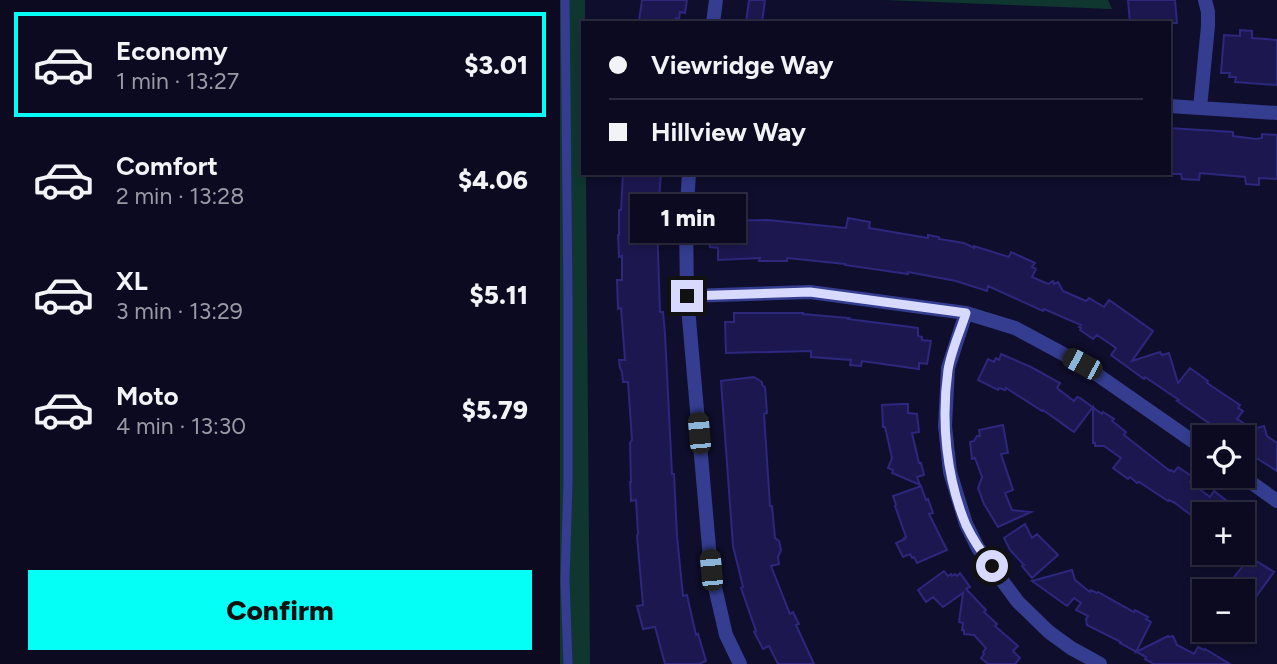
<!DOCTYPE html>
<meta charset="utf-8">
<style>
body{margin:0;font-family:Figtree,sans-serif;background:#19182e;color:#f1f3f6;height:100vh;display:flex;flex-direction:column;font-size:26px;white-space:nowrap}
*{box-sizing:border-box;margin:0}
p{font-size:23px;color:#9a9aa5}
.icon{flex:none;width:38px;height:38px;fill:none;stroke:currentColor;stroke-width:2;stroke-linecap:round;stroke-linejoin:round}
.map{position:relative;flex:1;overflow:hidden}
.sheet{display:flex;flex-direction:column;background:#0b0a21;width:560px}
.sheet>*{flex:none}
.top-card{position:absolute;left:21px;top:21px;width:590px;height:154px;border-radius:0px;box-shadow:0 4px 10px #0003,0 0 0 2px #2b2b3f;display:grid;align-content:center;height:154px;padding:0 28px;background:#0b0a21}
.fabs{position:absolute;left:632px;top:425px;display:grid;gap:14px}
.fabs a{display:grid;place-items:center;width:63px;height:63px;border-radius:0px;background:#0b0a21;box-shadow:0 4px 10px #0003,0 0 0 2px #2b2b3f;font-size:35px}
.end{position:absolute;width:32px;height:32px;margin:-16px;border:9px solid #d8d9ff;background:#111;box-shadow:0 0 0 4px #111}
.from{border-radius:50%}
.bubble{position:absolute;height:49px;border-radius:0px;background:#0b0a21;box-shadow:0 4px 10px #0003,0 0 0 2px #2b2b3f;font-size:23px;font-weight:800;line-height:49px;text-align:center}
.car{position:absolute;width:21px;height:42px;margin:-21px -10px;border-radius:9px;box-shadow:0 0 5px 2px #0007;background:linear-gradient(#222 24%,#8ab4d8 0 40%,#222 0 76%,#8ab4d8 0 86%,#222 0)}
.top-card b{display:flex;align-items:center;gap:24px;height:66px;font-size:26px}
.top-card b+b{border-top:2px solid #2b2b3f}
.top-card i{width:18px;height:18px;background:#f1f3f6}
ul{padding:12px 0 0;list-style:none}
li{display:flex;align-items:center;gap:21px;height:105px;margin:0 14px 10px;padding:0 14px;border:4px solid transparent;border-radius:0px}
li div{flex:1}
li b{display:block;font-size:26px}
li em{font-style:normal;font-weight:800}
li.on{border-color:#04fff7}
li>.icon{width:63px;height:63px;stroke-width:1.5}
.cta{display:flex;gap:14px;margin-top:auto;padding:14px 28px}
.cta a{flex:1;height:80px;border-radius:0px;background:#04fff7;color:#111;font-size:28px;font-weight:800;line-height:80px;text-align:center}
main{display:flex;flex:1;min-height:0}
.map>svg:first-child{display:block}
</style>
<main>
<section class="sheet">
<ul>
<li class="on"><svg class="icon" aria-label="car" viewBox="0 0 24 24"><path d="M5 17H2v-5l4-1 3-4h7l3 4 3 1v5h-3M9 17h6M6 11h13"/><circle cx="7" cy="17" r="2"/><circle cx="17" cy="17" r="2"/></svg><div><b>Economy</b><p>1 min · 13:27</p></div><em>$3.01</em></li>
<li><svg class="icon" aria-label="car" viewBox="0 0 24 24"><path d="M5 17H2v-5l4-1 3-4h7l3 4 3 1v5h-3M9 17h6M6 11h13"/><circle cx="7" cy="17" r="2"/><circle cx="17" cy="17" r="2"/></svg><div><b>Comfort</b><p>2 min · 13:28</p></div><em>$4.06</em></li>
<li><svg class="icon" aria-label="car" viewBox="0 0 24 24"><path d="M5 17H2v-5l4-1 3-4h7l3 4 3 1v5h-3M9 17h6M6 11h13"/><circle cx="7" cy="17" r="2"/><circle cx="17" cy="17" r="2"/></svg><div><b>XL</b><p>3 min · 13:29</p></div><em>$5.11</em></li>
<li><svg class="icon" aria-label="car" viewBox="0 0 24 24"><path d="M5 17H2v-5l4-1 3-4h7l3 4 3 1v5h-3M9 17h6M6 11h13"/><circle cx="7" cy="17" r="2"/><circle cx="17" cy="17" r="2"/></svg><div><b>Moto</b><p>4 min · 13:30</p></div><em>$5.79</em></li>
</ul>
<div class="cta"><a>Confirm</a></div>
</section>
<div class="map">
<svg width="717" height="664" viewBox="0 0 717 664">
<rect width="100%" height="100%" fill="#0f0e2c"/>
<path fill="#103630" d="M0,0H25V23H23V173H26L30,664H0Z
M323,0H548L552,9Z"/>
<path fill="#1c184f" stroke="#2d277d" stroke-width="2" d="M82,0H127L125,13L120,12L119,19L116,18L115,23H93L79,21Z
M189,0H205L202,23H186Z
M568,0H615L617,23H570Z
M680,30L692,31V38L717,40V85L675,82L676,77H669L670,73H661L664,35L680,36Z
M609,128L673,132V136L696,139L702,138V134L717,135V179L699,178V185L686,184L685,177L640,173L639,180L622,179L621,174H609Z
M63,173H101L97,223L100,312H103L105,334L112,474H114L117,536L123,596L127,595L136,635L138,634L146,661L139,664H105L95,627L83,629L77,606L83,605L77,536L78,533L76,500L71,501L70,482H71L70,443L72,440L68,382H63L62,372L60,368L59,360H65L61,308L58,309L57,280H62V256L59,257L58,235H59V210H61Z
M288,218L310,222L309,228L368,238V235L379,237V239L404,243L414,248V246L449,257L451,252L475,263L472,267L476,269L472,277L488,284L493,281L494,284L498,282L503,291L526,301L529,298L544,307L549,300L593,331L572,361L600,352L602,355L609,353L618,383L630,368L648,381L647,383L680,405L678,408L683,411L677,419L693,429L704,426L707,436L717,443V471L682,449V438H664L648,426L650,424L617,401L619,400L585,377L584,379L551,355L556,348L537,335L533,339L520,330L521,328L519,327L521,325L484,309L483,311L428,286L427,291L396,281L348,272V274L285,265V264L227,258V261H199L200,258L158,260V248L150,247L149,226H158L160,221L208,220L286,228Z
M174,313H243V314L289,318L288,319L358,328V336L362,337V340L371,341L367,364L359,363V369L302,361L301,366L290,365L291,360L251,357V351L166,353L165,322H174Z
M441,354L471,367L500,383L497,388L514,401L517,397L520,398L542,414L543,412L554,419L552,421L566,432L564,435L610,471L611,470L614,472L618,467L633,477L630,482L650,497L654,491L667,501L657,514H644V525L615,503L609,500L608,501L579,482L577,483L570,477L568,479L553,468L561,458L544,446H535V443H533V407L514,432L483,410L482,411L446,388L445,390L439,388L438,390L418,380L428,359L434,362L436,358L439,360Z
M194,377L202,382V385L205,387L207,413L204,414L210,506H212L215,538L219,541L221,550L218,557L219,564L211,566L230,614L233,612L239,624L236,625L254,664H218L209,646L203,649L194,632L196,631L181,588L183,587L173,546L161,381Z
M342,404H348V413L357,414L359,432L352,433L359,463H361L364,475L357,477L360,485L332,473L333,470L328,468L332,458L325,427H323L322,405Z
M443,425L448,453L441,454L453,490L445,493L452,510L471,512L438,527L424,504L418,488L422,477L415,458L412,459L410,442L414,441L417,436H420L419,430Z
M361,486L366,500L368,499L373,513L369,514L387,550L357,563L354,557L352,558L350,554L343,557L336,543L345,539L344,538L346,537L335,506L336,505L333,496Z
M465,524L472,538L477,534L498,555L472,578L462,566L464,565L450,550L444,538Z
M690,557L714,572L695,598L671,581Z
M512,570L515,580L530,592L531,590L537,593L538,592L574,612L575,610L588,617L586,619L591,622L576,652L608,636L609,637L613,636L617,645L634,654L638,647L644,650L645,649L670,664H594L585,659L586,657L560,643L561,642L527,625L526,619L528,616L516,610L521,603L514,598L507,606L472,581Z
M384,571L388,576L391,574L392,576L395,574L397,576L400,573L410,587L406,589L426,610L424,612L437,624L435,626L458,646L453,651L460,658L455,664H428L421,658L424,654L423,652L426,648L414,635L404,634V630H402L403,623L399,622L403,593L383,607L373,597L366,602L358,590Z"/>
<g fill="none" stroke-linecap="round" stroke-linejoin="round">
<path stroke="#343d90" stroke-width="9" d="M5,0L8,298V483L5,580L8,664"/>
<path stroke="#343d90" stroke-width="14" d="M153,23L156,0
M609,106L717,113
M640,108L648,26V12L645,0
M129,173L126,221L127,296L151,570L166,635L180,664
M127,296L250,292L406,313L455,328L522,364L644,449
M406,313L388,368L385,426L390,472L406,524L418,548L458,602L489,632L511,648L540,664
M682,476L717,501"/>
</g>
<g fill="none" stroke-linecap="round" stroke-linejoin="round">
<path stroke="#d8d9ff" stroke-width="9" d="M127,296L250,292L406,313C400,332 391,351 388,370C381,421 386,477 406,525C413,540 422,553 432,566"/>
</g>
</svg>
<div class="fabs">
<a><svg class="icon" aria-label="locate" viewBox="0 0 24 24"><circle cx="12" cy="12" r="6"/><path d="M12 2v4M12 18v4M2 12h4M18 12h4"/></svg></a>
<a>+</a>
<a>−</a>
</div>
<i class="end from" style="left:432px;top:566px"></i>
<i class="end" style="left:127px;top:296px"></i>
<div class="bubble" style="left:70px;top:194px;width:116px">1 min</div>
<i class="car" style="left:522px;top:364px;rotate:298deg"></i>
<i class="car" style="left:139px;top:433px;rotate:355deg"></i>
<i class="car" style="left:151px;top:570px;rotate:355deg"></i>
<div class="top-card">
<b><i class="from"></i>Viewridge Way</b>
<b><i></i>Hillview Way</b>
</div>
</div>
</main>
